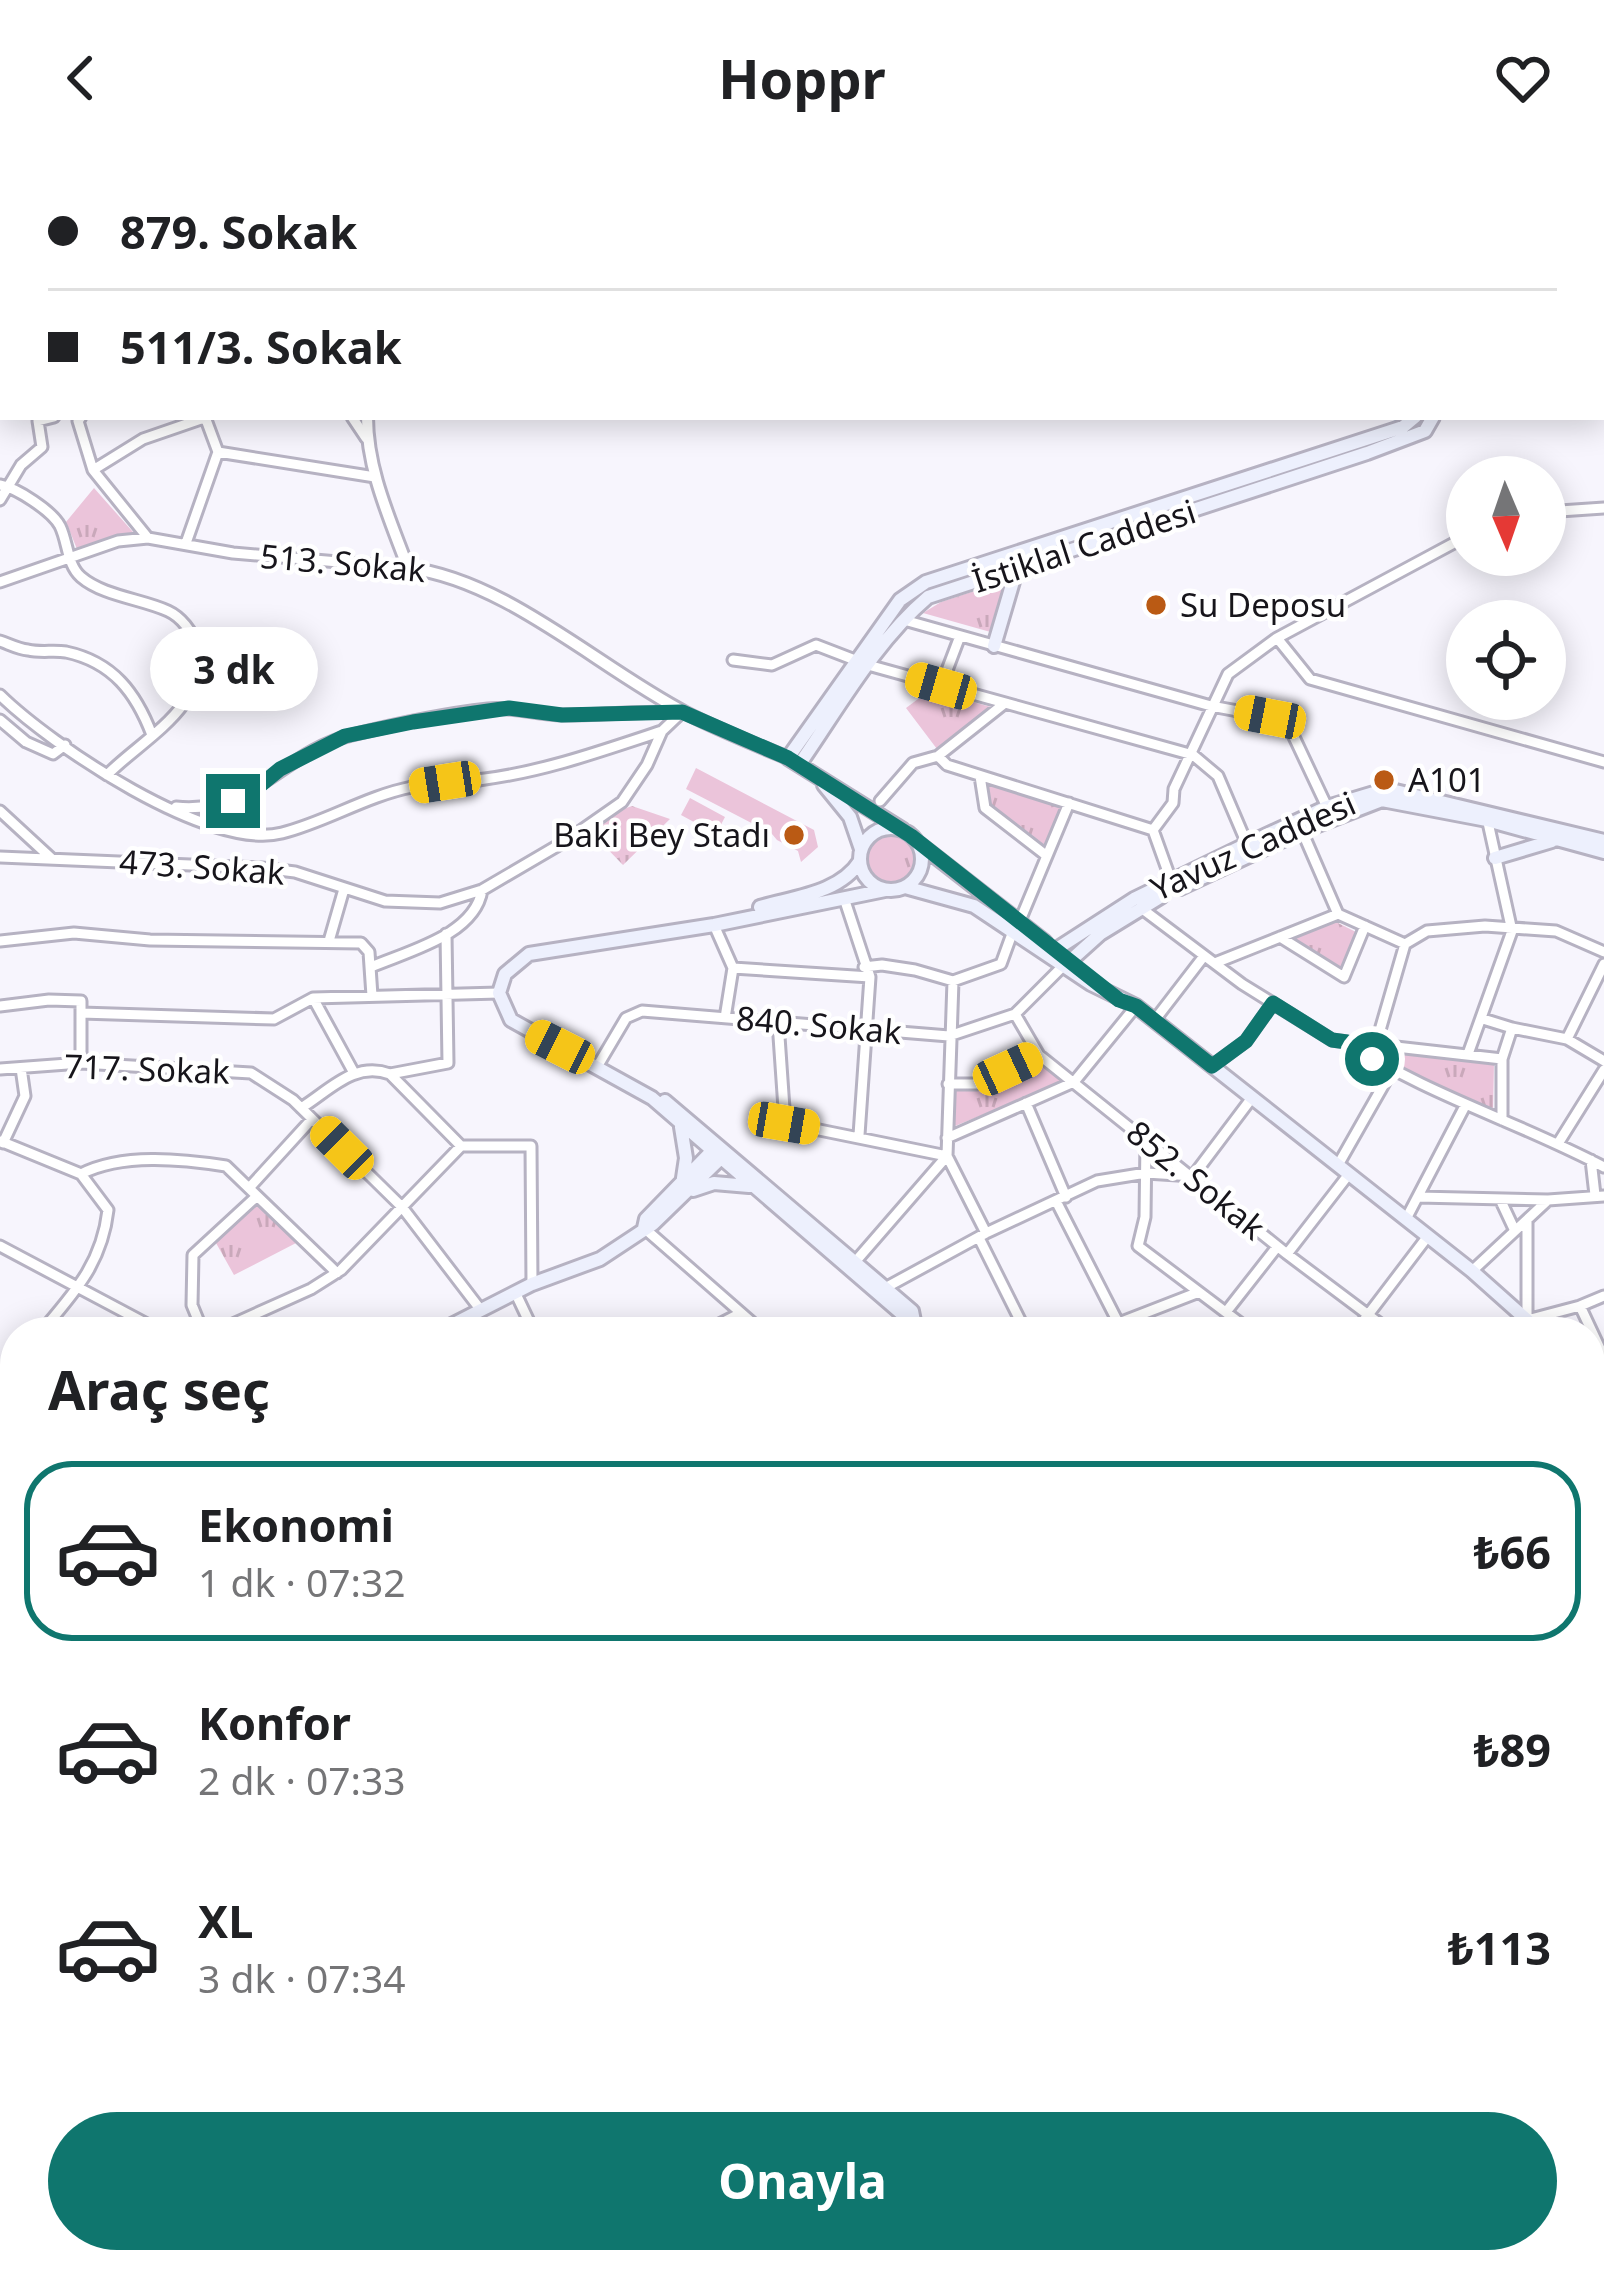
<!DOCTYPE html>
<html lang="tr">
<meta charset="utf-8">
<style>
body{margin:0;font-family:"Noto Sans",sans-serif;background:#f2f2f2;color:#202124;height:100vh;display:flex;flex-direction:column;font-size:45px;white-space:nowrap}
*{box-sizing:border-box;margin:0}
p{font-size:39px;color:#757577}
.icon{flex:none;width:66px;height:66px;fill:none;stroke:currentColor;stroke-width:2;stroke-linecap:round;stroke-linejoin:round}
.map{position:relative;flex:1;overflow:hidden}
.panel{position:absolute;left:0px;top:1161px;width:1605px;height:957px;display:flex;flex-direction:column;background:#fff;border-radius:48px 48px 0 0;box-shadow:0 6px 30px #0003}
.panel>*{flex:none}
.banner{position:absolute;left:0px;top:0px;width:1605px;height:264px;box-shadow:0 6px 30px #0003;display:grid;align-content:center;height:264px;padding:0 48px;background:#fff}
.needle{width:78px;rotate:178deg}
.fabs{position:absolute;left:1446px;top:300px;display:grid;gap:24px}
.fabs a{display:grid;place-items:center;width:120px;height:120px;border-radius:50%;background:#fff;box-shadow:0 6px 30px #0003;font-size:60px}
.end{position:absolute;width:54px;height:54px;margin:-27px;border:15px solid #0f766e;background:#fff;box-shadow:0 0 0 6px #fff}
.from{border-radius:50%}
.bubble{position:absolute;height:84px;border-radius:42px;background:#fff;box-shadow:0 6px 30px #0003;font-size:39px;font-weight:700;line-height:84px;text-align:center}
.car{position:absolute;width:36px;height:72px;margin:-36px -18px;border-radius:15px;box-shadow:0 0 9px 3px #0007;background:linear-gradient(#f5c518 24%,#345 0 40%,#f5c518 0 76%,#345 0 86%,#f5c518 0)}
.banner b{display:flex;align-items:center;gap:42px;height:114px;font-size:45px}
.banner b+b{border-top:3px solid #e0e0e0}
.banner i{width:30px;height:30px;background:#202124}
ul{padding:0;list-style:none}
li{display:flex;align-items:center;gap:36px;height:180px;margin:0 24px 18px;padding:0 24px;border:6px solid transparent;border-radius:48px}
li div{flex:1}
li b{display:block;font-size:45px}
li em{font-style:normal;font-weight:700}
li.current{border-color:#0f766e}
li>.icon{width:108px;height:108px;stroke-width:1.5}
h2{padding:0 48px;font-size:54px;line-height:144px}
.cta{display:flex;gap:24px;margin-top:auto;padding:24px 48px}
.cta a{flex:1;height:138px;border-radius:72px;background:#0f766e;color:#fff;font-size:48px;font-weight:700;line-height:138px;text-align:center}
header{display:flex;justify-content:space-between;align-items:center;height:156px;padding:0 48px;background:#fff;font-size:54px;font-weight:700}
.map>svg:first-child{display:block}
</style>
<header><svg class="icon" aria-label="back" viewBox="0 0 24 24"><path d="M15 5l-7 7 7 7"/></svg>Hoppr<svg class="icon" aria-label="heart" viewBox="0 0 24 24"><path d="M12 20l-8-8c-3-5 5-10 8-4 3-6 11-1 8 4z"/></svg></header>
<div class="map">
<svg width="1604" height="2117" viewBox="0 0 1604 2117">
<defs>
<pattern id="grass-tufts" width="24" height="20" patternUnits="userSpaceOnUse" patternTransform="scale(3)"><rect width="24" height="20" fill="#ebc4da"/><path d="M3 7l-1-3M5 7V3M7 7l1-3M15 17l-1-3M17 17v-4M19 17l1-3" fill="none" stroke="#c9a8ba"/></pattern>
</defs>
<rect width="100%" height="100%" fill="#f7f5fd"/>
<path fill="url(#grass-tufts)" d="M205,0H1080L206,3Z
M94,332L133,376L77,393L66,366Z
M1011,423L994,477L923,457L941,446Z
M930,534L991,551L937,593L906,552Z
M980,620L1069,647L1047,700L985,652Z
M632,650L670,663L623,709L591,676L621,654Z
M860 703a31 31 0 1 1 62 0a31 31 0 1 1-62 0Z
M1332,764L1356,776L1340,815L1292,783Z
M1376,888L1494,907L1493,956L1466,948L1359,889Z
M1040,903L1066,925L950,972L952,930H977Z
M257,1045L298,1086L234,1119L216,1087Z"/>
<path fill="#ebc4da" d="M696,612L814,674L818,691L801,706L798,695L777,684L767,672L765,674L686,633Z
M690,642L725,661L716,678L681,659Z"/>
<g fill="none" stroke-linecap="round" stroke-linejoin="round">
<path stroke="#a5c4ec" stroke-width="3" d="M1117,0L1118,3
M164,3L184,0
M0,59L3,58
M1387,270L1404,261"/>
<g stroke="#b6b2c2" stroke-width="15">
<path id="minor" d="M0,12L3,16
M0,85L3,83
M0,179H3
M81,261L78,265L93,314L148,382
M352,261L366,282
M218,296L375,321
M93,314L143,283L204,262
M0,329C17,332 52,355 60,370C68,386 67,409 81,421C103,440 142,443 168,455C181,461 192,475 196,489C212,549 142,583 107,619
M0,344L21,309L42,291L38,265L54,261
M1545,356L1604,352
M186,387L218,296L205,261
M0,426L118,385L148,382L233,397L408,412
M904,464L1211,550L1286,564L1327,651
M1277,482L1310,523L1604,606
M0,485C9,488 18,493 28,494C40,497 54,494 66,496C113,506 136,537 152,579
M733,504L772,509L816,489L868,509L1193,599L1218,620L1247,688
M941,530L960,480
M0,539C51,589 209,696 282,677C326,666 366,640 412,631C436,626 460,627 485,623C546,615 604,594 662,575
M1005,547L938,600L947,609L1153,674L1172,727
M0,564L26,586L53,598L65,589
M980,620L985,652L1047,700
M880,645L913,607L938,600
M176,651C254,659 282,596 352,579C396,568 443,558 488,553C513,550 537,559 562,559C602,559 642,555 682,556
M0,655L51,702
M1153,674L1173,647L1174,633L1228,518L1277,482L1467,380
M1302,675L1338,758
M0,701L262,712L295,716L385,745L440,747L482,734L569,683L622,646L647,609L662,575L682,556
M844,742L870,821L859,979
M1141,752L1242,828L1332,884L1347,886C1427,939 1519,966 1604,1011
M1338,758L1405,788L1427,775L1485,770L1556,775L1604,796
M1019,767L1069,647
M714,769L733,812L725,862
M1280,781L1344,821L1365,770
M0,785L74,777L150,784L361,787L369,796L372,840
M329,785L344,733
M1215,807L1338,758
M371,811C408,795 475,779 482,734
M864,811L882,809L915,814L953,825L1001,808L1013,775
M733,812L870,821
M313,842L354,917
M0,850L49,844L81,845V907
M81,857L274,863L313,842L499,837
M1015,858L1039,899L1287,1098L1391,1176
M1483,863L1512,872L1502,903V964
M1154,865L1204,800
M778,866L785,967L947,1000L986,1077
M1512,872L1567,883L1604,905
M1567,883L1604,808
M1352,886L1502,903
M1376,888L1405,788
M1468,898L1512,775L1487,662
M1212,910L1246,885L1273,847
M597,911L626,862L642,855L949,880L1015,858L1065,808
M0,913L81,907L251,917L293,944L402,1051L480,1153
M390,918L448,907L446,778
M948,928H977L1039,899
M1026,947L1066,1041
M301,952C330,934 354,905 390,918L461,990
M947,982L1074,926L1136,850
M1146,983L1145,1061L1138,1090L1252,1176
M0,985L81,1018L108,1054C102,1107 75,1136 41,1176
M1559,986L1604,914
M3,987L25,940L21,912
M1591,1004L1595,1039
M1338,1009L1392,914
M81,1018C122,997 181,1003 226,1010L337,1117
M249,1032L312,963
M1418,1041L1548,1044L1604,1040
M1500,1043L1515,1075
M1056,1045L1123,1176
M1406,1063L1465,950
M1527,1064V1164L1580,1150L1604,1140
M644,1072L763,1176
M979,1082L1026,1176
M0,1090L162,1176
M1287,1098L1349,1018
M855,1106L947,1000L953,825
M1472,1115L1547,1045
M885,1132L986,1077L1097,1025L1146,1017L1193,1020L1251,943
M516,1138L534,1176
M1580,1150L1604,1201
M1226,1156L1277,1091
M1119,1167L1199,1136
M203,1176L192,1149L193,1099L257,1040
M215,1176L311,1133L341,1114L461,990H531L532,1128
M704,1176L741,1157
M1355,1176L1428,1080
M0,1225L15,1208
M1590,1287L1604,1285
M1590,1386L1604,1383
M0,1392L15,1391
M1590,1457L1604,1456
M0,1469L15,1468
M0,1486L7,1535
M1590,1500L1604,1499
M0,1575L15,1573
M0,1613L15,1611
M0,1652L15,1615
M0,1695L15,1697
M0,1703L15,1713
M1590,1792L1604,1800
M0,1857L15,1873
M1590,1862L1604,1849
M0,1884L15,1868
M0,2003L15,1987
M0,2098L17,2117
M54,2103L59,2117
M169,2103L174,2117
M302,2103L322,2114L340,2117
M495,2103L529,2117
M617,2103L650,2117
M853,2103L889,2117
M1133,2103L1146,2117
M1238,2103L1245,2117
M1323,2103L1328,2117
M715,2106L732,2117
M919,2111L939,2103
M254,2117L274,2106L290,2103
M366,2117L386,2103
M537,2117L548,2103
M1073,2117L1083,2103
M1219,2117L1231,2103"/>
</g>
<g stroke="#b6b2c2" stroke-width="16">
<path id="tertiary" d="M193,0L194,3
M367,261C367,314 390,363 408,412C506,424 599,512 686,557C719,574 754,588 788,602
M1590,1995L1604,1997
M1538,2103L1604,2112
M18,2117L30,2103"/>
</g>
<g stroke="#b6b2c2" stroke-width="18">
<path id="secondary" d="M1158,0L1159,3
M1179,0L1181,3
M64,3L70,0
M0,33L3,31
M994,490L1017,412
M799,609C838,553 875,486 928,441L1367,297L1425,275L1433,261
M824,629L850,661L861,693
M860 703a31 31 0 1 1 62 0a31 31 0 1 1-62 0Z
M903,674L788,602L900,444L926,426L1403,271L1415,261
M918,687L1045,786
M1495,702L1552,685
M905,731L974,750L1091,828L1136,850L1472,1115L1527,1164L1533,1176
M1180,732L1302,675L1382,644L1487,664L1604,696
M885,734L714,769L529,798L505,818L499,837L511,864L652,942L916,1170
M760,751C794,741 840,737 860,705
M1055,794L1134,743L1247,688L1327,651L1387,633L1604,685
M1070,805L1100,778L1162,740
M665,945L912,1155L915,1170
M681,971L686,1002L683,1022
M693,1034L714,1027L749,1030
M644,1072L646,1063L714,993
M438,1176L532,1128L600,1103L653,1068L724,999
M0,1284L15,1285
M1590,1689L1604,1697
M1410,2103L1417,2117
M1422,2103L1428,2117
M705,2117L717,2103"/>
</g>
<g stroke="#878caa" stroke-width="21">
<path id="motorway" d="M1192,0V3
M1490,0L1492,3
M1557,0L1559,3
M1581,0L1583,3
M1602,34L1604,36
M1602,74L1604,78
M1602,117L1604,119"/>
</g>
<use href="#minor" stroke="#fff" stroke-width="9"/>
<use href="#tertiary" stroke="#fff" stroke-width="10"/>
<use href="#secondary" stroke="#edf0fd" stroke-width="12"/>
<use href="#motorway" stroke="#c4ccf7" stroke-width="15"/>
</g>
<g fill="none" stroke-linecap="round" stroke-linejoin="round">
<path stroke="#0f766e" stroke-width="15" d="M233,645L257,632L280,613L345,580L413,566L509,552L562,559L682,556L788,602L911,680L1119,844L1136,850L1212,910L1246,885L1273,847L1332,884L1347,886L1372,903"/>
</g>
<g fill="#ba5a14" stroke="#fff" stroke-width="4.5">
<circle cx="1156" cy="449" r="12"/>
<circle cx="1384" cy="624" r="12"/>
<circle cx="794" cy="679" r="12"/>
</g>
<g text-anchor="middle" stroke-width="9" stroke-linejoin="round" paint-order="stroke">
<g font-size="33" fill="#17151b" stroke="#fff">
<text transform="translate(1084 390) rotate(-18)" y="12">İstiklal Caddesi</text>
<text transform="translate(343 407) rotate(5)" y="12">513. Sokak</text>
<text transform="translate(1253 690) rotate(-24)" y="12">Yavuz Caddesi</text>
<text transform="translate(202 711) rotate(4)" y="12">473. Sokak</text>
<text transform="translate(819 869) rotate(5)" y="12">840. Sokak</text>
<text transform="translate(147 913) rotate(2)" y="12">717. Sokak</text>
<text transform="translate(1196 1024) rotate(39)" y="12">852. Sokak</text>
</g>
<g font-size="33" fill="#17151b" stroke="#fff" text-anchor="start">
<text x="1180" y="461">Su Deposu</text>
<text x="1408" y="636">A101</text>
<text x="770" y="691" text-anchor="end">Baki Bey Stadı</text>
</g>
</g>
</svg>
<div class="fabs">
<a><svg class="needle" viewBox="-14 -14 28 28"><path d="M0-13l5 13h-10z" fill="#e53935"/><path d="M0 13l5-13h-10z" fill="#757577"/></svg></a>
<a><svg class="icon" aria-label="locate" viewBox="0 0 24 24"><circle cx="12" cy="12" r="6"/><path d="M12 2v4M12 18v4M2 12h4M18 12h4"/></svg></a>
</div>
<i class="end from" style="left:1372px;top:903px"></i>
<i class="end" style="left:233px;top:645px"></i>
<div class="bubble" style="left:150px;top:471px;width:168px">3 dk</div>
<i class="car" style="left:941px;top:530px;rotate:286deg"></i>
<i class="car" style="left:1270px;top:561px;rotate:281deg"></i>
<i class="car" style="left:445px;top:626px;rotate:261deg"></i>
<i class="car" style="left:560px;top:891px;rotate:297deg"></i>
<i class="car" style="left:1008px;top:913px;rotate:65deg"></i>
<i class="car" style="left:784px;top:967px;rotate:100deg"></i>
<i class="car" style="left:342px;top:992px;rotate:315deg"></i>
<div class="banner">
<b><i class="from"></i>879. Sokak</b>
<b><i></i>511/3. Sokak</b>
</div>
<section class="panel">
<h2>Araç seç</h2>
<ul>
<li class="current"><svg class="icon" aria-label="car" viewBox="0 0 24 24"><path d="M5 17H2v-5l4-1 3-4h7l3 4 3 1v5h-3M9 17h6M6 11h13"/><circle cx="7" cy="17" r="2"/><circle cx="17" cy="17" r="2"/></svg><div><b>Ekonomi</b><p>1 dk · 07:32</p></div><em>₺66</em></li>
<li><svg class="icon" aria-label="car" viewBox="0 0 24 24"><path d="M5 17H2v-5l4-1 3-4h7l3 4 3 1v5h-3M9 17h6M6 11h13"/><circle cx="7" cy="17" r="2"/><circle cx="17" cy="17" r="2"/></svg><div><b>Konfor</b><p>2 dk · 07:33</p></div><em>₺89</em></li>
<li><svg class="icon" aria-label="car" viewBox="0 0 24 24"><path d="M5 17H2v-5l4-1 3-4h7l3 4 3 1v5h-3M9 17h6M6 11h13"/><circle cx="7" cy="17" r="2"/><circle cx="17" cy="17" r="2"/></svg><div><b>XL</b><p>3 dk · 07:34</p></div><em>₺113</em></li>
</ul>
<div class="cta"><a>Onayla</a></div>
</section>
</div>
